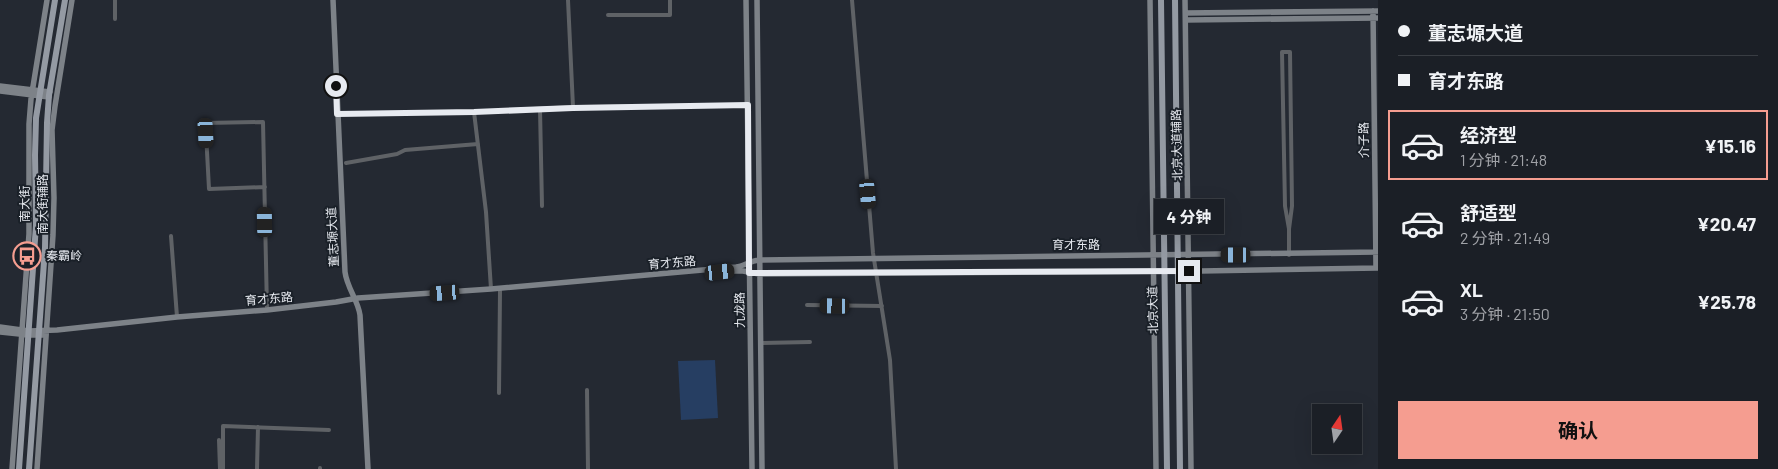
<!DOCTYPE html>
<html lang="zh">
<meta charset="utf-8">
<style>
body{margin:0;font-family:Barlow,"Noto Sans SC",sans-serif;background:#24272e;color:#f1f3f6;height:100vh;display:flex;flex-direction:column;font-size:19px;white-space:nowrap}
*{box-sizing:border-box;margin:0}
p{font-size:16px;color:#a0a2a7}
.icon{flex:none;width:28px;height:28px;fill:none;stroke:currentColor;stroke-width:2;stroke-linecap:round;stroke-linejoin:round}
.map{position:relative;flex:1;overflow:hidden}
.details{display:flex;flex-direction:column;background:#1b1f26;width:400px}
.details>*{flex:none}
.hud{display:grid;align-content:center;height:110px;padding:0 20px;background:#1b1f26}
.needle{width:32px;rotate:13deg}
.buttons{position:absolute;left:1312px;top:404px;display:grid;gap:10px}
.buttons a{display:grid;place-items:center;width:50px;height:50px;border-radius:0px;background:#1b1f26;box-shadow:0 5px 20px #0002,0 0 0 1px #393d43;font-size:25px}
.end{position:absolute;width:22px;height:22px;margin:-11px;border:6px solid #e7eaf0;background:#111;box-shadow:0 0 0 2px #111}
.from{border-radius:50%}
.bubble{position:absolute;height:35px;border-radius:0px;background:#1b1f26;box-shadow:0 5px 20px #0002,0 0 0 1px #393d43;font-size:16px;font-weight:700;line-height:35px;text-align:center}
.car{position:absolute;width:15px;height:30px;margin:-15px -8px;border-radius:6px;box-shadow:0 0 4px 1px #0007;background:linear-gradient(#222 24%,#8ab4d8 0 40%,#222 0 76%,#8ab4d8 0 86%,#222 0)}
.hud b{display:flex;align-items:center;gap:18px;height:48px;font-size:19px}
.hud b+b{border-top:1px solid #393d43}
.hud i{width:12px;height:12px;background:#f1f3f6}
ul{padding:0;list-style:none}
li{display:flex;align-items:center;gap:15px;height:70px;margin:0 10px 8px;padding:0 10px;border:2px solid transparent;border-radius:0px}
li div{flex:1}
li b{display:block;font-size:19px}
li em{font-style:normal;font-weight:700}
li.active{border-color:#f59d90}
li>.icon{width:45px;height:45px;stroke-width:1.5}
.button{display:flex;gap:10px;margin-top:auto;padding:10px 20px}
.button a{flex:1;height:58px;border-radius:0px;background:#f59d90;color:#111;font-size:20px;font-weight:700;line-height:58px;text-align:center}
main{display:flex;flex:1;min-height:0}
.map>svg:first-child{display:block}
</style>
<main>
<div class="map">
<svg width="1378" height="469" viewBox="0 0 1378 469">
<rect width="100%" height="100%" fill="#242932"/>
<path fill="#263e62" d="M715,360L718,418L681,420L678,361Z"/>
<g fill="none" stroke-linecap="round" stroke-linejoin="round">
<path stroke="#5f6266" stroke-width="4" d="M115,0V19
M568,0L573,107
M852,0L873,253L890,360L896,469
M608,15H670V0
M540,109L542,206
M474,112L486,212L491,289
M338,114L474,112L573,107L748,105
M205,123L263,122L267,310
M206,133L209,189L265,187
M346,163L397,154L405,150L478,144
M1289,229L1292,206L1290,52H1282L1285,206L1289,229V255
M171,236L177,317
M807,305L882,306
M760,343L810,342
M587,390L588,469
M499,393L500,291
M219,440L220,469
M320,468V469
M223,469V426L329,430
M257,469L258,427"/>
<path stroke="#7d8288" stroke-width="5.5" d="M333,0L345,272C347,288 358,300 360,315L368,469
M746,0L752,469
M757,0L762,469
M1150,0L1156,469
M1185,0L1191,469
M1373,11L1376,268
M1186,13L1378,11
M1186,20L1378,18
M0,86L50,92
M0,91L49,97
M734,271H743L759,274L1201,271L1378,268
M0,327L29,331L57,330L177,317L267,310L336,302L358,298L491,289L736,267C744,266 750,261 759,260L1378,252
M0,332L29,335H43
M12,469L29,234V124L31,99L47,0
M37,469L53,235L54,198L52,130L55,106L72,0"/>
<path stroke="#949aa3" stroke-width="6" d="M1161,0L1167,469
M1175,0L1180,469
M19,469L36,225L35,155L36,118L55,0
M29,469L45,248L47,123L49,95L65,0"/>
</g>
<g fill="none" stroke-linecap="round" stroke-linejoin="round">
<path stroke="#e7eaf0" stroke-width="6" d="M336,86L337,114L474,112L573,108L748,105L749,273H752L1189,271"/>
</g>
<defs>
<g id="bus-ring" transform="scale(1.4375)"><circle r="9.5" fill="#1a2028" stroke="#f59d90" stroke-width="1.5"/><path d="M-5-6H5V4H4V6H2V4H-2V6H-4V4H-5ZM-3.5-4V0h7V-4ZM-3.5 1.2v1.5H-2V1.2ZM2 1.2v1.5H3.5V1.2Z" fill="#f59d90"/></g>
</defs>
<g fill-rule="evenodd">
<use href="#bus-ring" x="27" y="256"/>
</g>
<g text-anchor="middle" stroke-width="4" stroke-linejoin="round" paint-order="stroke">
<g font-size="12" fill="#e7eaf0" stroke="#1a2028">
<text transform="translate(1364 140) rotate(-91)" y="4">介子路</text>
<text transform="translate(1177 145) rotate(-91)" y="4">北京大道辅路</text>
<text transform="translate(25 204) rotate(-90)" y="4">南大街</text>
<text transform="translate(43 204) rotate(-90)" y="4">南大街辅路</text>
<text transform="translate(333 237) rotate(-93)" y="4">董志塬大道</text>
<text x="1076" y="249">育才东路</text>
<text transform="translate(672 263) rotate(-5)" y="4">育才东路</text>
<text transform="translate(269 299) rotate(-5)" y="4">育才东路</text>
<text transform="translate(740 310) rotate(-91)" y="4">九龙路</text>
<text transform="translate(1153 310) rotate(-91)" y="4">北京大道</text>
</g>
<g font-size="12" fill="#e7eaf0" stroke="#1a2028" text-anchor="start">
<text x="46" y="260">秦霸岭</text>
</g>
</g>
</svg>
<div class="buttons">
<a><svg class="needle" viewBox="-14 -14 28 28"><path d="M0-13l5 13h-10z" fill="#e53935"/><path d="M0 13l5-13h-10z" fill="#a0a2a7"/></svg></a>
</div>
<i class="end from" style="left:336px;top:86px"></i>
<i class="end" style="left:1189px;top:271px"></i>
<div class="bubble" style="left:1154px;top:199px;width:70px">4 分钟</div>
<i class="car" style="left:206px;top:133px;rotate:177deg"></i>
<i class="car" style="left:868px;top:194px;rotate:175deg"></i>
<i class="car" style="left:265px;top:222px;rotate:359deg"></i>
<i class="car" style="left:1236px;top:255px;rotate:270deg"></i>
<i class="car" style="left:720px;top:272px;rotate:84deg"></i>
<i class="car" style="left:445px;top:293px;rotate:266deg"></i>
<i class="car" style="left:835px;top:306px;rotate:271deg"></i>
</div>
<section class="details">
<div class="hud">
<b><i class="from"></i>董志塬大道</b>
<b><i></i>育才东路</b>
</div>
<ul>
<li class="active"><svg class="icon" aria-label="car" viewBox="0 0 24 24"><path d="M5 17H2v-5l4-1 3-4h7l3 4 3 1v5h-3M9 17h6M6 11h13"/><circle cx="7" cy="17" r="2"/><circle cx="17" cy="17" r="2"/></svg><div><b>经济型</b><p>1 分钟 · 21:48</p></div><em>¥15.16</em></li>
<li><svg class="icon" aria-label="car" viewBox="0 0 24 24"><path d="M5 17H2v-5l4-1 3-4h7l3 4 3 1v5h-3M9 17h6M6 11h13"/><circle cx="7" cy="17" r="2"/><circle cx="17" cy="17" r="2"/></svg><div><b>舒适型</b><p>2 分钟 · 21:49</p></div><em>¥20.47</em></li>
<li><svg class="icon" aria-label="car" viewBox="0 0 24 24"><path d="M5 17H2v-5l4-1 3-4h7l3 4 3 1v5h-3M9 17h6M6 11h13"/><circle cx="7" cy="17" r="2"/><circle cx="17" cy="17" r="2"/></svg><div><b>XL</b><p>3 分钟 · 21:50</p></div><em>¥25.78</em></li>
</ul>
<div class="button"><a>确认</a></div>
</section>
</main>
